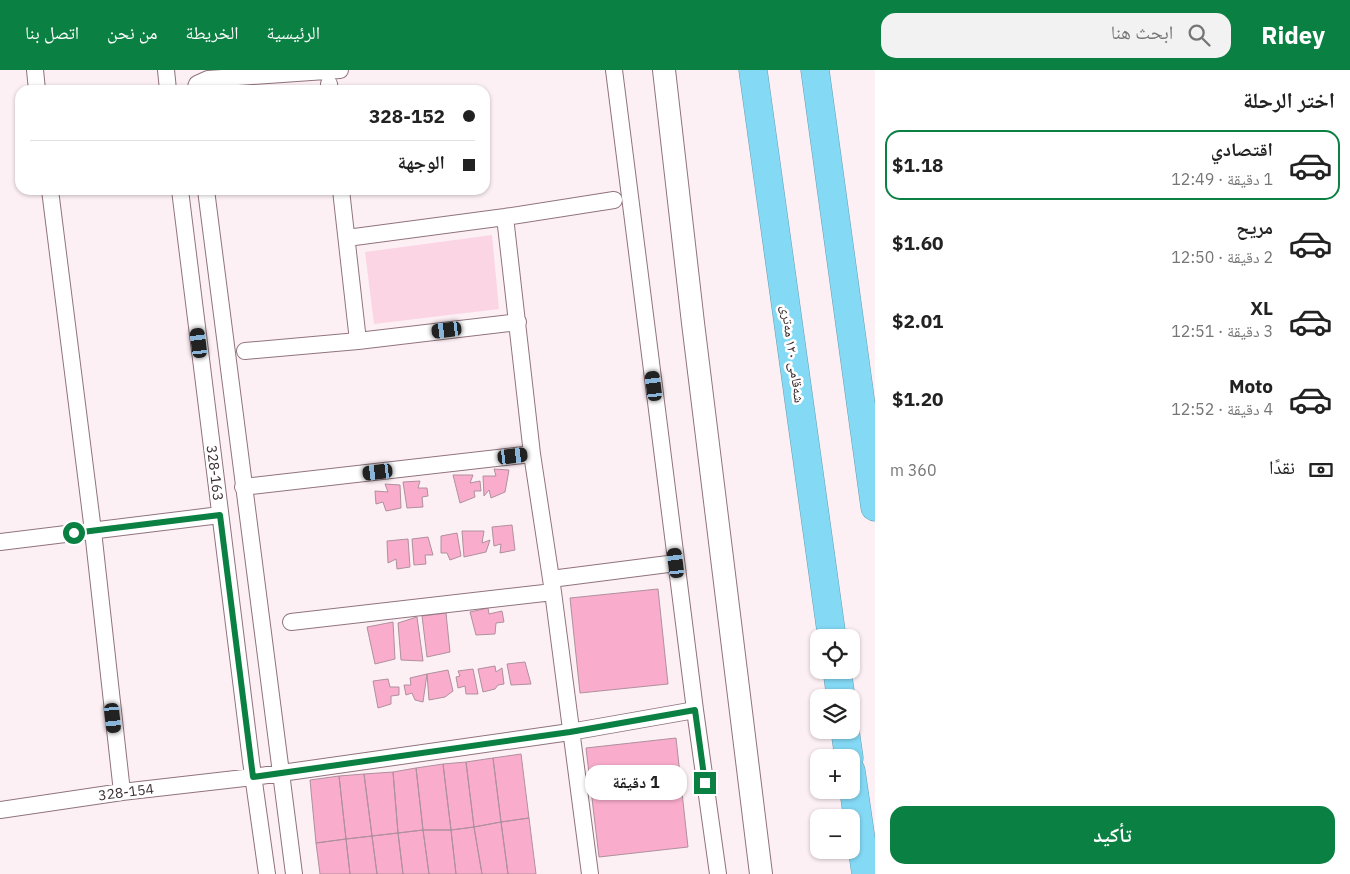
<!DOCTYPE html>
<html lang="ar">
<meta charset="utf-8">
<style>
body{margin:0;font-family:"IBM Plex Sans","Noto Naskh Arabic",sans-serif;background:#f2f2f2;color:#222;direction:rtl;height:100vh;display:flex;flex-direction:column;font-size:19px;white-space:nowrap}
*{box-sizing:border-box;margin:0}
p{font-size:16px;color:#767676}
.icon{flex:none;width:28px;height:28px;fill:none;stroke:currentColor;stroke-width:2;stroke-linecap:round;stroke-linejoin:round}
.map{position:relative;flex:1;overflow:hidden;direction:ltr}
.panel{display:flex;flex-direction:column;background:#fff;width:475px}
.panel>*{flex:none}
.guide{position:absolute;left:15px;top:15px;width:475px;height:110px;border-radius:15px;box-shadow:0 1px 4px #0004;direction:rtl;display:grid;align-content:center;height:110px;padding:0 15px;background:#fff}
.controls{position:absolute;left:810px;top:559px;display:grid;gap:10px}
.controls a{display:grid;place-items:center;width:50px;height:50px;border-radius:10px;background:#fff;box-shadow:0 1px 4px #0004;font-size:25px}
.end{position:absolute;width:22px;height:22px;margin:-11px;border:6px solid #0b8043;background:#fff;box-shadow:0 0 0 2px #fff}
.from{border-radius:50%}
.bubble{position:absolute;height:35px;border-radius:15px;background:#fff;box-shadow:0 1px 4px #0004;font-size:16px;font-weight:700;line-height:35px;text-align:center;direction:rtl}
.car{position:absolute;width:15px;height:30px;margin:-15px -8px;border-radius:6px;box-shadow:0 0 4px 1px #0007;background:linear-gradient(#222 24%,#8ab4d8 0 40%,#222 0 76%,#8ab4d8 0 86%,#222 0)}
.guide b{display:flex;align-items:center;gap:18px;height:48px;font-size:19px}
.guide b+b{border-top:1px solid #e0e0e0}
.guide i{width:12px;height:12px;background:#222}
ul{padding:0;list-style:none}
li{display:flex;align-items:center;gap:15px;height:70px;margin:0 10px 8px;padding:0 5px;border:2px solid transparent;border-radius:15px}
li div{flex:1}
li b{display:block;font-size:19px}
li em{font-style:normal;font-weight:700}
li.on{border-color:#0b8043}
li>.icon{width:45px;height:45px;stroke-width:1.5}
h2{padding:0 15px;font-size:22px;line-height:60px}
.pay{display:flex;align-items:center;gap:12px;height:55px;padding:0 15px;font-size:19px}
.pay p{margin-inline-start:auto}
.button{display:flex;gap:10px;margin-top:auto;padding:10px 15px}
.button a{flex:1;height:58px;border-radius:15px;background:#0b8043;color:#fff;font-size:20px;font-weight:700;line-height:58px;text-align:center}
header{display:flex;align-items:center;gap:30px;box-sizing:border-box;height:70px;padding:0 25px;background:#0b8043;color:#fff}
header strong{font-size:24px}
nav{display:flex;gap:28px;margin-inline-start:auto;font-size:18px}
.search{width:350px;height:45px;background:#f2f2f2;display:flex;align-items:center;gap:12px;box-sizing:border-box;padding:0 18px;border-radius:15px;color:#767676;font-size:19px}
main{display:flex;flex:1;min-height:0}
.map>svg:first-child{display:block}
</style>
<header>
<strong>Ridey</strong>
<div class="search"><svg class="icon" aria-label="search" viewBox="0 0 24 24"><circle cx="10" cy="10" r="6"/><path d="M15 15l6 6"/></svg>ابحث هنا</div>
<nav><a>الرئيسية</a><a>الخريطة</a><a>من نحن</a><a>اتصل بنا</a></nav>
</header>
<main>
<section class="panel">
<h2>اختر الرحلة</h2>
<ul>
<li class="on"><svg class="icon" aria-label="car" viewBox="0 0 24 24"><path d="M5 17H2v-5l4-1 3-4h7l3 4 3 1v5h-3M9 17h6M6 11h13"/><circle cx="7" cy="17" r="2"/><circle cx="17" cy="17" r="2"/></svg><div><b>اقتصادي</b><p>1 دقيقة · 12:49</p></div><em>$1.18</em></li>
<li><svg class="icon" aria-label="car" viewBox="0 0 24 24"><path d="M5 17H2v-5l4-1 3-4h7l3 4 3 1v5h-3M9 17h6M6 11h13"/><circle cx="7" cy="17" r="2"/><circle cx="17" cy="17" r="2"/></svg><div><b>مريح</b><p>2 دقيقة · 12:50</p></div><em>$1.60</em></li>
<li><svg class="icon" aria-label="car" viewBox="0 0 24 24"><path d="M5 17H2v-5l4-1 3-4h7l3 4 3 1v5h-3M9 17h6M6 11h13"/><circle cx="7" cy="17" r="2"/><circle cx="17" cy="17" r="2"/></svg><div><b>XL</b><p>3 دقيقة · 12:51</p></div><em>$2.01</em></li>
<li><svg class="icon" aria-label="car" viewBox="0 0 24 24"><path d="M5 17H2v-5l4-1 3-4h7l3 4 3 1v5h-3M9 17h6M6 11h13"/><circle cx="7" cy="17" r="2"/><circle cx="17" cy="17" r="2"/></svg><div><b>Moto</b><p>4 دقيقة · 12:52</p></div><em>$1.20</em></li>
</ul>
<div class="pay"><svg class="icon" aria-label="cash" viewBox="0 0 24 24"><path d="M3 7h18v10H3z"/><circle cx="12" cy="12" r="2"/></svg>نقدًا<p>360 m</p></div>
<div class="button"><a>تأكيد</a></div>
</section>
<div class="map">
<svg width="875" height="804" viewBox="0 0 875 804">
<rect width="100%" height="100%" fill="#fdf0f5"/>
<path fill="#fbd5e4" d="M492,165L499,239L374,254L365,182Z"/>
<path fill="#f9accc" stroke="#af909c" d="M494,399L509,400L505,422L491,428L489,420L484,426L483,406H496Z
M453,405H473L470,413L480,411L481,421H474L475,427L460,433Z
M420,411L418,418H427L428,426L422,427L423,437L407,438L403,412Z
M385,414L400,415L401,438L386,441L383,432L376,434L375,421L388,422Z
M512,455L515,480L500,483L501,474L494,476L492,457Z
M462,461H484L482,473L490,470L486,482L464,487Z
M457,463L461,486L450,490L447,483H441V466Z
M428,467L433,485H425L426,494L414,495L412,469Z
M408,469L410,497L397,499L396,489L388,493L387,471Z
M658,519L668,614L580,623L570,528Z
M488,538L489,544L502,541L504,552L496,553L495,564L476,565L470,542Z
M446,543L450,582L427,587L422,546Z
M417,547L423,591L401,590L398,553Z
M393,552L395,589L375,594L367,557Z
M525,592L531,614L511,615L507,594Z
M495,596L496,602L502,598L504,614L498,615L495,619L483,622L478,599Z
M473,599L478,624H466L465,616L458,618L456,607L460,606L458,601Z
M448,600L453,621L445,627L429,630L427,604Z
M427,604L423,632L415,630L412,623L406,625L404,615H411L410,608Z
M388,609L390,617H399V625L391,626V634L378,638L373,611Z
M676,668L688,777L599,787L586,678Z
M521,684L529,748L501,752L493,688Z
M493,688L501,752L474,757L466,692Z
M466,692L474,757L451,760L443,694Z
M443,694L451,760H423L416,698Z
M416,698L423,760L398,763L393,702Z
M393,702L398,763L372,766L364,704Z
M364,704L372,766L346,769L339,706Z
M339,706L346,769L316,773L310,710Z
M529,748L536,804H508L501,752Z
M501,752L508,804H482L474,757Z
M474,757L482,804H456L451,760Z
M423,760L429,804H403L398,763Z
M423,760H451L456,804H429Z
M398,763L403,804H377L372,766Z
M372,766L377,804H350L346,769Z
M346,769L350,804H320L316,773Z"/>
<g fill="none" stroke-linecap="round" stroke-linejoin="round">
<g stroke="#90737e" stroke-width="18">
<path id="street" d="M35,0L37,20
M166,0L168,20
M614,0L695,640L718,804
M329,14L330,20
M195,20L197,14L208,9L340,0
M50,120L93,461L122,722
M180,120L251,691L267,804
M206,120L294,804
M341,120L358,271
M505,147L532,384L553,522L590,804
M347,168L505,147L614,130
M245,281L358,271L518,252
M243,417L532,384
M0,472L220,445
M551,509L676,493
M291,552L553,522
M0,740L122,722L253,707L570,662L695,640"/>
</g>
<g stroke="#90737e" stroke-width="24">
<path id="secondary" d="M664,0L693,253L761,804"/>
</g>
<g stroke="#6a9db0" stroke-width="29">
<path id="highway" d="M753,0L832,568
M815,0L875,437
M837,600L841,628
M845,660L849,688
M851,701L866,804"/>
</g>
<use href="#street" stroke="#fff" stroke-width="16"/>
<use href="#secondary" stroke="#fff" stroke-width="22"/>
<use href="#highway" stroke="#84d9f5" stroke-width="28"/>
</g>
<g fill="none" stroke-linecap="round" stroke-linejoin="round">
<path stroke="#0b8043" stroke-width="6" d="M74,463L220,445L253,707L570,662L695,640L705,713"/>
</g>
<g text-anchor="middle" stroke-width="5" stroke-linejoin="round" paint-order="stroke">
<g font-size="14" fill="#392d31" stroke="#fff">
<text transform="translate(793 284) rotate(82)" y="5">شەقامی ١٢٠ مەتری</text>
<text transform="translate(215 403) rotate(83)" y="5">328-163</text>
<text transform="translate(126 722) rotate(-7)" y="5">328-154</text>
</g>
</g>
</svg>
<div class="controls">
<a><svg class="icon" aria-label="locate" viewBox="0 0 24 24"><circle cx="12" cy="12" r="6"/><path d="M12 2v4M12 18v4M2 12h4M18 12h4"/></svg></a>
<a><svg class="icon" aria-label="layers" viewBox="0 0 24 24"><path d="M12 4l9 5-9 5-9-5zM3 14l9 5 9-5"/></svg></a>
<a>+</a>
<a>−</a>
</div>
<i class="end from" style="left:74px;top:463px"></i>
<i class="end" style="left:705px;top:713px"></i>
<div class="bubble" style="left:585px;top:695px;width:102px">1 دقيقة</div>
<i class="car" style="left:447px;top:260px;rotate:263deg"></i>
<i class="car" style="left:199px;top:273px;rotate:353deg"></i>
<i class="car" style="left:654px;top:316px;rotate:353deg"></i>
<i class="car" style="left:513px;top:386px;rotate:83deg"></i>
<i class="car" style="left:378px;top:402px;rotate:263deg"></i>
<i class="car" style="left:676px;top:493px;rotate:353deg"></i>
<i class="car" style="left:113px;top:648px;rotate:174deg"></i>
<div class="guide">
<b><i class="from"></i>328-152</b>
<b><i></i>الوجهة</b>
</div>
</div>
</main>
